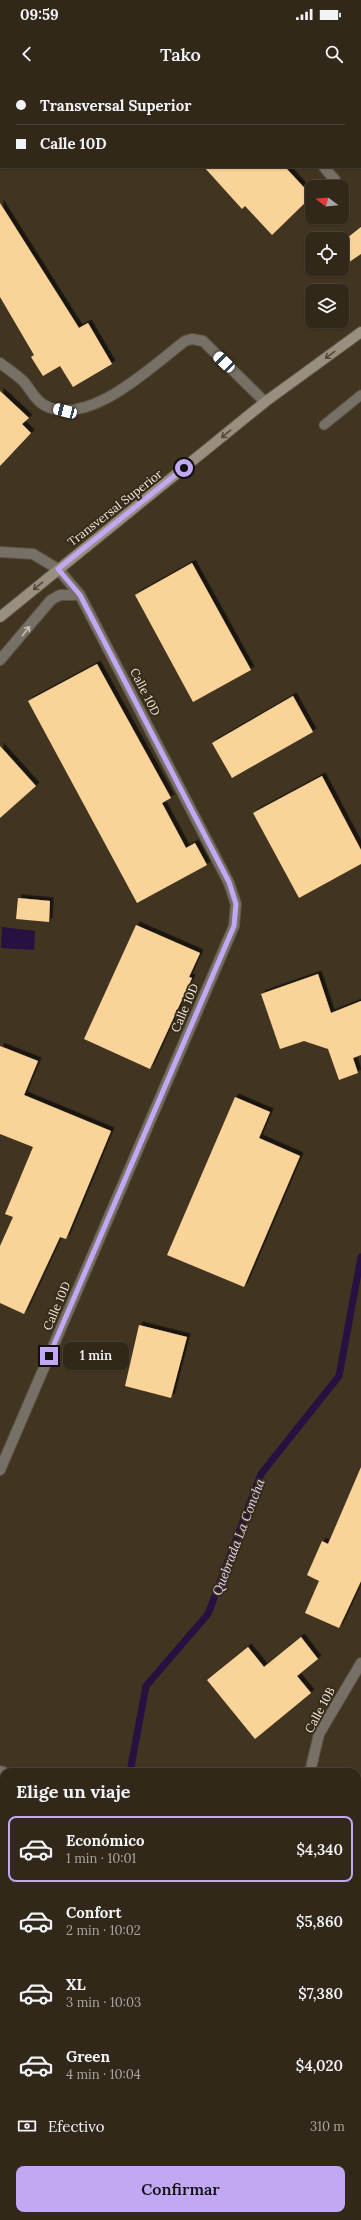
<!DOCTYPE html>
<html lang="es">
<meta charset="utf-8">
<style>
body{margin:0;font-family:Lora,serif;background:#3d3427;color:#f1f3f6;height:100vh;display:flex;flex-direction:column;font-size:15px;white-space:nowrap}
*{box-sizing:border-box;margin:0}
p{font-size:13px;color:#a8a6a2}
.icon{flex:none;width:22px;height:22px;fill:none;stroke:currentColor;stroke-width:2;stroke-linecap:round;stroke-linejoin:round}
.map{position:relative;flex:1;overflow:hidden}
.sheet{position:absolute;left:0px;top:1688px;width:361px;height:452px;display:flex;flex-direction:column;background:#31281a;border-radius:12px 12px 0 0;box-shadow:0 1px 3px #0004,0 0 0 1px #4c4439}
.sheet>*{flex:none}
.top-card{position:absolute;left:0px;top:0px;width:361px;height:88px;box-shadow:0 1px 3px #0004,0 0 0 1px #4c4439;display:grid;align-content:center;height:88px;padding:0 16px;background:#31281a}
.needle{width:26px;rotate:286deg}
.controls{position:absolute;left:305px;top:100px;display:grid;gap:8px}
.controls a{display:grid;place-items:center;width:44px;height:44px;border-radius:8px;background:#31281a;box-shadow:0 1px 3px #0004,0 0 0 1px #4c4439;font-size:20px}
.end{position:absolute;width:18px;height:18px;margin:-9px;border:5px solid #c2a8f3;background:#111;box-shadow:0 0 0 2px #111}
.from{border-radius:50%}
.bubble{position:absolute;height:28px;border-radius:8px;background:#31281a;box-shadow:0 1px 3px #0004,0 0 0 1px #4c4439;font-size:13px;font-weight:600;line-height:28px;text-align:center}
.car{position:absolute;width:12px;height:24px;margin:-12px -6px;border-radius:5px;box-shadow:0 0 3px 1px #0007;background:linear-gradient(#fff 24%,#345 0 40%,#fff 0 76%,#345 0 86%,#fff 0)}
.top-card b{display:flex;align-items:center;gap:14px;height:38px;font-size:15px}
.top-card b+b{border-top:1px solid #4c4439}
.top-card i{width:10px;height:10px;background:#f1f3f6}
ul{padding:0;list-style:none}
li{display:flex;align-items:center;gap:12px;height:66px;margin:0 8px 6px;padding:0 8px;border:2px solid transparent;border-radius:8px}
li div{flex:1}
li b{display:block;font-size:15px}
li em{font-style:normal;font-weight:600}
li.selected{border-color:#c2a8f3}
li>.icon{width:36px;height:36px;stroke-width:1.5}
h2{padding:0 16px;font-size:18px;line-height:48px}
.pay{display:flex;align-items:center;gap:10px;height:44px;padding:0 16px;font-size:15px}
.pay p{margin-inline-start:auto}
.button{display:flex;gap:8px;margin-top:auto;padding:8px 16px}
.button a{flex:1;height:46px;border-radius:8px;background:#c2a8f3;color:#111;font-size:16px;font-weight:600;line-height:46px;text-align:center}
.status{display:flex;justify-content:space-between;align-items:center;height:28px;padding:0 20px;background:#31281a;direction:ltr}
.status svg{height:11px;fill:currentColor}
header{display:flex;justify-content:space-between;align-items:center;height:52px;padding:0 16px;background:#31281a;font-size:18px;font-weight:600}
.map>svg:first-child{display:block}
</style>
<div class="status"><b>09:59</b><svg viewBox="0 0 49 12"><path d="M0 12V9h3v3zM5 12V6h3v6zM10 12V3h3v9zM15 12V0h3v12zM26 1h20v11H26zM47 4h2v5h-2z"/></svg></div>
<header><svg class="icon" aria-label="back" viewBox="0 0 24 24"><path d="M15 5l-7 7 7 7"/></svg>Tako<svg class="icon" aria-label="search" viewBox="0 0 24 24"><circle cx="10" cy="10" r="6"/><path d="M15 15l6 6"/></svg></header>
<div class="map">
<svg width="361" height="2140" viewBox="0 0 361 2140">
<defs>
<filter id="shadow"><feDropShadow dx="3.5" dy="-3.5" stdDeviation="0" flood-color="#0009"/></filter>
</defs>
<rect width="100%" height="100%" fill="#413522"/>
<path fill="#261141" d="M2,847L35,851L34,870L1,868Z
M257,2136H295L286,2140H258Z"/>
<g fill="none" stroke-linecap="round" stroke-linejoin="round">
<path stroke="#261141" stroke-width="7" d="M130,1692L146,1606L208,1534L261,1394L339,1296L361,1177
M138,2136L139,2140"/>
</g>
<path fill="#f9d398" filter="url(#shadow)" d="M204,87H285L312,116L272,155L245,126L242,129Z
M0,123L79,248L88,243L112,284L73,307L60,286L43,296L31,277L34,275L0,217Z
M361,147V174L342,187V162Z
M0,311L29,338L22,344L31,353L0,386Z
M192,483L251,590L193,622L135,515Z
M97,584L171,718L162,723L186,768L195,763L207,785L137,823L28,621Z
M293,616L313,652L232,698L212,663Z
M0,666L36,706L0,738Z
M322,696L361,770V784L299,818L253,733Z
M18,818L50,821L49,842L16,839Z
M136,845L200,873L189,897L192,898L150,989L84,959Z
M318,894L331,933L361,921V975L353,978L358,993L339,1000L328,969L304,961L280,969L261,914Z
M0,966L38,981L24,1015L111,1051L66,1159L60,1157L24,1234L0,1223V1166L13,1137L5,1134L33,1067L0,1054Z
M235,1017L270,1032L259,1058L300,1076L244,1207L167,1175Z
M139,1245L187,1257L171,1318L125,1306Z
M361,1387V1501L339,1548L305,1533L319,1501L307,1495L322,1461L328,1464Z
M301,1557L318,1579L297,1596L311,1613L255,1659L207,1600L248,1567L264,1587Z"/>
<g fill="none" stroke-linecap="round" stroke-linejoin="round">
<g stroke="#5d5240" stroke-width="11">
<path id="lane" d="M324,345L361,315"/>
</g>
<g stroke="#5d5240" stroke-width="12">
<path id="street" d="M248,0L249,1
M324,87L335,100
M0,283C8,289 17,295 24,302C30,309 36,321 44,325C88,349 152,286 185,261L192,259L203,261L265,322
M0,472L33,474L58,489L80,515L229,803L236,824L234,846L0,1390
M0,580L51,520L60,515H80
M0,1691L4,1692
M310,1692L319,1654L361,1583"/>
</g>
<g stroke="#5d5240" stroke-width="12">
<path id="secondary" d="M0,537L265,322L361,252
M0,1879L4,1880
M357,1916L361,1917"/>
</g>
<path stroke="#7d7262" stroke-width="2.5" stroke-dasharray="2 3" stroke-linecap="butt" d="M357,1895H361"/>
<use href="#lane" stroke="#767067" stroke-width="9"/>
<use href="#street" stroke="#767067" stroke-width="10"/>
<use href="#secondary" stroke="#988f81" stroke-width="10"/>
</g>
<defs><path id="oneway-shaft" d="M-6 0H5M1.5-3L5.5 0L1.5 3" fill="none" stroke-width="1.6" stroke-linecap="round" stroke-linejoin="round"/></defs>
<g stroke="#544938">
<use href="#oneway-shaft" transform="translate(330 275) rotate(144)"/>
<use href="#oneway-shaft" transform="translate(226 354) rotate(141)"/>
<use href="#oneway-shaft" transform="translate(38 506) rotate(141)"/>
</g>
<use stroke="#c5beb3" href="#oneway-shaft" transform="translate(26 551) rotate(-51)"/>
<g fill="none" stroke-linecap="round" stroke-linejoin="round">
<path stroke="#c2a8f3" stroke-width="5" d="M49,1276L234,846L236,824L229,802L80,515L58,489L184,388"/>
</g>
<g text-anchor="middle" stroke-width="4" stroke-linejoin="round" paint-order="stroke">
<g font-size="12" fill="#efe8dc" stroke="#372b19">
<text transform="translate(115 428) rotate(-38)" y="4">Transversal Superior</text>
<text transform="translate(145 612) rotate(63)" y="4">Calle 10D</text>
<text transform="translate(185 928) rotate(-67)" y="4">Calle 10D</text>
<text transform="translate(57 1226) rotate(-67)" y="4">Calle 10D</text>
<text transform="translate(320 1630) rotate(-62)" y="4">Calle 10B</text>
</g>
<g font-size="13" font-style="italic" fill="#e1d6f8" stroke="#372b19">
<text transform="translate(238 1457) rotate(-69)" y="5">Quebrada La Concha</text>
</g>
</g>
</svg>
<div class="controls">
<a><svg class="needle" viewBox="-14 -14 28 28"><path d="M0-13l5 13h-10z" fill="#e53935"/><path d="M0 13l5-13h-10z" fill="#a8a6a2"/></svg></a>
<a><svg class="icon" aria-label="locate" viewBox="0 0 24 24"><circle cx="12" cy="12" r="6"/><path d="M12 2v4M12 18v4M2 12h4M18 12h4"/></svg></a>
<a><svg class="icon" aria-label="layers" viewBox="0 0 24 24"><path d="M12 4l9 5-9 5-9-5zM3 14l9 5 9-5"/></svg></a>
</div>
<i class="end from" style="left:184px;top:388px"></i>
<i class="end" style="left:49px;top:1276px"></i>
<div class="bubble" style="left:63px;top:1262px;width:66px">1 min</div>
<i class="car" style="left:224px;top:282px;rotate:314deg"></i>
<i class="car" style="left:65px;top:331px;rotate:285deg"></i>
<div class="top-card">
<b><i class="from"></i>Transversal Superior</b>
<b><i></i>Calle 10D</b>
</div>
<section class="sheet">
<h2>Elige un viaje</h2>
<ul>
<li class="selected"><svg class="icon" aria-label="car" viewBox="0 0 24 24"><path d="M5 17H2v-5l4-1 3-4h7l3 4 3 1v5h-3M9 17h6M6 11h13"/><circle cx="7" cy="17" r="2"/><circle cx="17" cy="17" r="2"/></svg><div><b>Económico</b><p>1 min · 10:01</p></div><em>$4,340</em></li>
<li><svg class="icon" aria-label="car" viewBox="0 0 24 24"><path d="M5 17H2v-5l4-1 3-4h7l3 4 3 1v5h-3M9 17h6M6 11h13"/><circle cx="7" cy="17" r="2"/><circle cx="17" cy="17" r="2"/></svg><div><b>Confort</b><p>2 min · 10:02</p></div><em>$5,860</em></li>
<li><svg class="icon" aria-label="car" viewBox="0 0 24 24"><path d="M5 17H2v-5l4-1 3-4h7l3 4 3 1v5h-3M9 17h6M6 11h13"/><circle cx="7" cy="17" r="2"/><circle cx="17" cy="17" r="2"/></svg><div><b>XL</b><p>3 min · 10:03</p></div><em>$7,380</em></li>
<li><svg class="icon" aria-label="car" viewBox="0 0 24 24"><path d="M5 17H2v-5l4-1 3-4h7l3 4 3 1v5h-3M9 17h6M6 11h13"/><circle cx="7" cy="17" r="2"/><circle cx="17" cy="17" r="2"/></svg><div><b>Green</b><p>4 min · 10:04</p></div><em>$4,020</em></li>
</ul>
<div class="pay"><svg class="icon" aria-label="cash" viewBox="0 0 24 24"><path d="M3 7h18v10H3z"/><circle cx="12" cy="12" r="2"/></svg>Efectivo<p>310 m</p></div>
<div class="button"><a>Confirmar</a></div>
</section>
</div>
